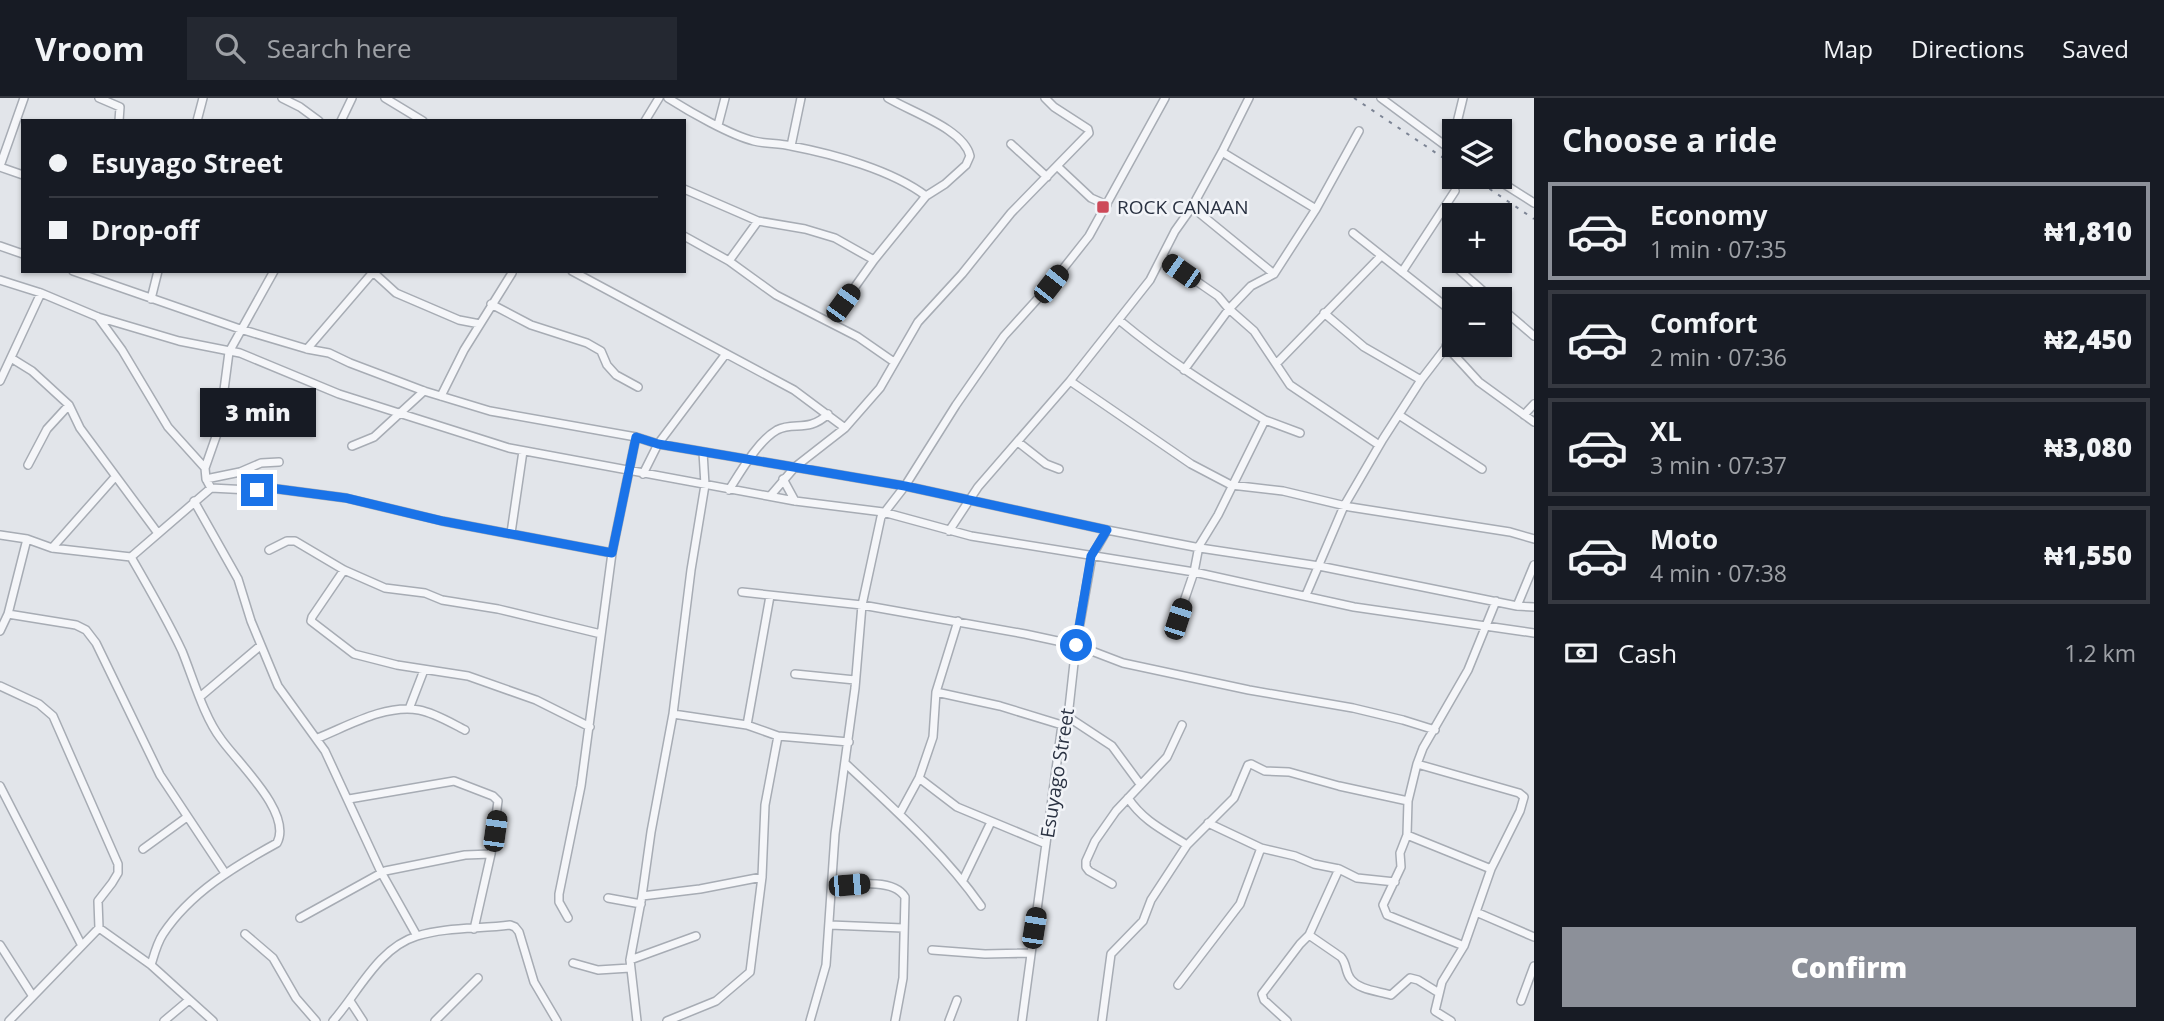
<!DOCTYPE html>
<meta charset="utf-8">
<style>
body{margin:0;font-family:"Open Sans",sans-serif;background:#242831;color:#f1f3f6;height:100vh;display:flex;flex-direction:column;font-size:26px;white-space:nowrap}
*{box-sizing:border-box;margin:0}
p{font-size:23px;color:#9ea1a6}
.icon{flex:none;width:38px;height:38px;fill:none;stroke:currentColor;stroke-width:2;stroke-linecap:round;stroke-linejoin:round}
.map{position:relative;flex:1;overflow:hidden}
.sheet{display:flex;flex-direction:column;background:#171b24;width:630px}
.sheet>*{flex:none}
.guide{position:absolute;left:21px;top:21px;width:665px;height:154px;border-radius:0px;box-shadow:0 2px 5px #0004;display:grid;align-content:center;height:154px;padding:0 28px;background:#171b24}
.controls{position:absolute;left:1442px;top:21px;display:grid;gap:14px}
.controls a{display:grid;place-items:center;width:70px;height:70px;border-radius:0px;background:#171b24;box-shadow:0 2px 5px #0004;font-size:35px}
.end{position:absolute;width:32px;height:32px;margin:-16px;border:9px solid #1a73e8;background:#fff;box-shadow:0 0 0 4px #fff}
.from{border-radius:50%}
.bubble{position:absolute;height:49px;border-radius:0px;background:#171b24;box-shadow:0 2px 5px #0004;font-size:23px;font-weight:800;line-height:49px;text-align:center}
.car{position:absolute;width:21px;height:42px;margin:-21px -10px;border-radius:9px;box-shadow:0 0 5px 2px #0007;background:linear-gradient(#222 24%,#8ab4d8 0 40%,#222 0 76%,#8ab4d8 0 86%,#222 0)}
.guide b{display:flex;align-items:center;gap:24px;height:66px;font-size:26px}
.guide b+b{border-top:2px solid #363941}
.guide i{width:18px;height:18px;background:#f1f3f6}
ul{padding:0;list-style:none}
li{display:flex;align-items:center;gap:21px;height:98px;margin:0 14px 10px;padding:0 14px;border:4px solid #363941;border-radius:0px}
li div{flex:1}
li b{display:block;font-size:26px}
li em{font-style:normal;font-weight:800}
li.selected{border-color:#8c9099}
li>.icon{width:63px;height:63px;stroke-width:1.5}
h2{padding:0 28px;font-size:32px;line-height:84px}
.pay{display:flex;align-items:center;gap:18px;height:77px;padding:0 28px;font-size:26px}
.pay p{margin-inline-start:auto}
.action{display:flex;gap:14px;margin-top:auto;padding:14px 28px}
.action a{flex:1;height:80px;border-radius:0px;background:#8c9099;color:#fff;font-size:28px;font-weight:800;line-height:80px;text-align:center}
header{display:flex;align-items:center;gap:42px;box-sizing:border-box;height:98px;padding:0 35px;background:#171b24;border-bottom:2px solid #363941}
header strong{font-size:33px}
nav{display:flex;gap:38px;margin-inline-start:auto;font-size:24px}
.search{width:490px;height:63px;background:#242831;display:flex;align-items:center;gap:18px;box-sizing:border-box;padding:0 24px;border-radius:0px;color:#9ea1a6;font-size:26px}
main{display:flex;flex:1;min-height:0}
.map>svg:first-child{display:block}
</style>
<header>
<strong>Vroom</strong>
<div class="search"><svg class="icon" aria-label="search" viewBox="0 0 24 24"><circle cx="10" cy="10" r="6"/><path d="M15 15l6 6"/></svg>Search here</div>
<nav><a>Map</a><a>Directions</a><a>Saved</a></nav>
</header>
<main>
<div class="map">
<svg width="1534" height="923" viewBox="0 0 1534 923">
<rect width="100%" height="100%" fill="#e2e5ea"/>
<g fill="none" stroke-linecap="round" stroke-linejoin="round">
<g stroke="#a7acb4" stroke-width="10">
<path id="minor" d="M99,0L120,9L119,23
M282,0L300,9L319,23
M385,0L423,23
M668,0C690,14 730,37 754,43C766,46 779,45 791,48C833,56 892,72 926,98
M1381,0L1454,54
M197,23L203,0
M341,23L352,0
M645,23L659,0
M718,27L725,0
M1455,33L1463,0
M1011,46L1047,79
M791,48L801,0
M1222,54L1316,111
M0,68L24,0
M0,69L23,77
M1058,69L1091,100L1107,107
M1493,79L1534,105
M684,91L758,123L805,131L835,140L874,162
M1192,109L1274,176
M1353,135L1454,215
M684,138L729,163L776,197L858,239L894,264
M0,148L23,156
M1163,160L1218,198L1229,211L1254,233L1290,287L1379,347
M1447,161L1492,201
M729,163L758,123
M73,173L240,231L307,251L329,255L350,265L424,293L490,313L636,339L658,346L905,388L1107,432L1200,450L1319,468L1517,508L1534,509
M572,173L794,292L845,330
M373,174L396,195L459,222L480,226
M1402,174L1455,93
M0,182L41,195L98,219L179,243L240,255L339,296L509,350L795,403L883,414L971,438L1194,474L1354,509L1534,535
M151,201L158,173
M491,206L531,227L587,245L601,253L607,267L616,277L638,289
M1500,209L1534,238
M1324,215L1364,249L1421,282
M98,219L122,252L168,329L205,370L206,381L211,390L250,392L270,390L346,400L442,423L612,455
M1119,222C1166,261 1213,291 1265,322L1218,417L1199,448L1194,474L1178,521
M830,224L874,162L926,98L945,86L966,67L970,58C964,31 911,14 888,0
M1446,248L1479,284L1534,324
M307,251L374,173
M11,260L32,273L69,307L80,330L157,434
M1276,266L1381,158
M1184,272L1229,211L1251,188L1274,176L1316,111L1359,33
M0,283L41,195
M1070,283L1191,366L1231,387L1283,393L1350,409L1510,434L1534,441
M441,298L464,252L512,175
M1399,317L1482,371
M1524,317L1534,306
M1265,322L1300,335
M1018,344L1046,366L1059,371
M352,348L374,339L424,293
M28,367L47,331L69,307
M205,370L219,330L229,254L274,173
M643,376L658,346L725,257
M206,381L240,374L261,365L279,364
M783,381L795,403
M729,392C741,373 758,343 777,332C794,323 808,335 828,316
M771,397L795,369L845,330L880,290L918,224L962,176L1011,115L1089,35L1088,31L1054,9L1045,0
M194,403L238,481L251,523L278,588L325,653L381,774L417,838
M949,433L978,389L1070,283L1150,182L1175,133L1192,109L1222,54L1249,0
M511,435L523,353
M0,437L27,441L52,450L131,459C149,490 167,521 182,553C193,580 204,619 221,641C237,664 293,715 277,745C235,768 190,795 163,836C157,845 154,857 151,867
M52,450L115,379
M269,452L287,443H295L344,472L385,490L425,495L442,502L498,511L601,536
M131,459L211,390
M344,472L312,519L311,523L354,556L397,567L468,578L536,602L590,629
M742,494L862,507L1025,536L1076,547L1123,565L1249,592L1353,610L1403,622L1435,632
M1306,497L1344,408L1383,341L1421,282L1454,239
M1517,508L1534,467
M8,516L76,527L86,532L96,545L160,677L225,775
M0,533L8,516L27,441
M795,576L855,582
M0,588L39,606L53,618L118,766V775L112,785L98,803L99,830
M936,594L1000,608L1062,627
M201,598L260,548
M409,611L424,572
M673,616L747,627L778,638L849,644
M1068,619L1112,648L1140,686
M747,627L770,498
M318,640C348,628 385,606 419,612C435,615 451,625 465,632
M846,666C894,711 943,754 981,808
M1417,666L1519,695L1524,699L1520,713L1491,771L1464,848L1442,884L1435,913L1451,923
M919,680L957,709L1046,746
M0,688L81,846
M1128,700C1143,723 1165,733 1187,747
M349,701L454,683L493,698L498,703L491,756L474,831
M900,715L919,680L933,639L936,594L958,523
M1208,725L1261,750L1295,758L1314,766L1339,771L1357,780L1395,784
M1407,737L1491,771
M143,751L187,719
M963,782L991,724
M1112,786L1089,773L1086,769V763L1095,743L1116,713L1167,659L1182,627
M832,789C851,787 893,779 905,799L903,880L895,923
M642,798L700,791L762,779
M608,800L641,806
M1476,814L1534,839
M300,820L385,773L465,757L491,756
M568,820L559,804V796L581,688L612,455L636,339
M830,827L903,830
M245,836L273,860L296,900L316,923
M1309,837L1341,859C1347,866 1345,873 1350,880C1358,892 1378,893 1391,897L1410,880L1418,882L1439,895
M0,847L32,897
M1464,848L1387,817L1383,807L1401,769L1400,755L1407,737L1408,703L1417,666L1423,650L1468,572L1496,503
M932,852L985,856L1029,855
M630,862L696,838
M573,865L598,872L630,870
M1178,887L1240,806L1261,750
M350,903L363,923
M1521,903L1534,868
M9,923L99,830L151,867L213,923
M164,923L189,902
M333,923C358,895 378,850 417,838C445,829 480,831 510,827L515,829L519,834L534,884L557,923
M435,923L478,880
M637,923L630,862L642,798L651,734L673,616L691,472L705,387L703,354
M667,923L716,903L750,874L762,779L765,707L778,638
M810,923L826,867L835,736L855,590L862,507L881,419L905,388L956,307L1004,238L1051,186L1089,138L1165,0
M949,923L957,902
M1022,923L1062,627L1068,619L1076,547L1092,458L1107,432
M1102,923L1111,856L1143,823L1151,802L1187,747L1234,700L1248,667L1251,666L1265,673L1289,674L1339,688L1408,703
M1287,923L1264,902L1262,896L1300,846L1309,837L1339,771"/>
</g>
<use href="#minor" stroke="#f5f6f9" stroke-width="7"/>
<path stroke="#7c8494" stroke-width="2" stroke-dasharray="3.5 7" stroke-linecap="butt" d="M1354,0L1454,67
M1472,79L1534,121"/>
</g>
<g fill="none" stroke-linecap="round" stroke-linejoin="round">
<path stroke="#1a73e8" stroke-width="9" d="M257,392L270,390L346,400L442,423L612,455L636,339L658,346L905,388L1107,432L1091,458L1076,547"/>
</g>
<rect fill="#cd4959" stroke="#f2f4f8" stroke-width="2.5" x="1096" y="102" width="14" height="14" rx="3.5"/>
<g text-anchor="middle" stroke-width="5" stroke-linejoin="round" paint-order="stroke">
<g font-size="19" fill="#2a3242" stroke="#f2f4f8" text-anchor="start">
<text x="1117" y="116">ROCK CANAAN</text>
</g>
<g font-size="19" fill="#2a3242" stroke="#f2f4f8">
<text transform="translate(1057 675) rotate(-81)" y="7">Esuyago Street</text>
</g>
</g>
</svg>
<div class="controls">
<a><svg class="icon" aria-label="layers" viewBox="0 0 24 24"><path d="M12 4l9 5-9 5-9-5zM3 14l9 5 9-5"/></svg></a>
<a>+</a>
<a>−</a>
</div>
<i class="end from" style="left:1076px;top:547px"></i>
<i class="end" style="left:257px;top:392px"></i>
<div class="bubble" style="left:200px;top:290px;width:116px">3 min</div>
<i class="car" style="left:1181px;top:173px;rotate:305deg"></i>
<i class="car" style="left:1051px;top:186px;rotate:38deg"></i>
<i class="car" style="left:843px;top:205px;rotate:36deg"></i>
<i class="car" style="left:1178px;top:521px;rotate:18deg"></i>
<i class="car" style="left:495px;top:733px;rotate:8deg"></i>
<i class="car" style="left:849px;top:787px;rotate:85deg"></i>
<i class="car" style="left:1034px;top:830px;rotate:9deg"></i>
<div class="guide">
<b><i class="from"></i>Esuyago Street</b>
<b><i></i>Drop-off</b>
</div>
</div>
<section class="sheet">
<h2>Choose a ride</h2>
<ul>
<li class="selected"><svg class="icon" aria-label="car" viewBox="0 0 24 24"><path d="M5 17H2v-5l4-1 3-4h7l3 4 3 1v5h-3M9 17h6M6 11h13"/><circle cx="7" cy="17" r="2"/><circle cx="17" cy="17" r="2"/></svg><div><b>Economy</b><p>1 min · 07:35</p></div><em>₦1,810</em></li>
<li><svg class="icon" aria-label="car" viewBox="0 0 24 24"><path d="M5 17H2v-5l4-1 3-4h7l3 4 3 1v5h-3M9 17h6M6 11h13"/><circle cx="7" cy="17" r="2"/><circle cx="17" cy="17" r="2"/></svg><div><b>Comfort</b><p>2 min · 07:36</p></div><em>₦2,450</em></li>
<li><svg class="icon" aria-label="car" viewBox="0 0 24 24"><path d="M5 17H2v-5l4-1 3-4h7l3 4 3 1v5h-3M9 17h6M6 11h13"/><circle cx="7" cy="17" r="2"/><circle cx="17" cy="17" r="2"/></svg><div><b>XL</b><p>3 min · 07:37</p></div><em>₦3,080</em></li>
<li><svg class="icon" aria-label="car" viewBox="0 0 24 24"><path d="M5 17H2v-5l4-1 3-4h7l3 4 3 1v5h-3M9 17h6M6 11h13"/><circle cx="7" cy="17" r="2"/><circle cx="17" cy="17" r="2"/></svg><div><b>Moto</b><p>4 min · 07:38</p></div><em>₦1,550</em></li>
</ul>
<div class="pay"><svg class="icon" aria-label="cash" viewBox="0 0 24 24"><path d="M3 7h18v10H3z"/><circle cx="12" cy="12" r="2"/></svg>Cash<p>1.2 km</p></div>
<div class="action"><a>Confirm</a></div>
</section>
</main>
